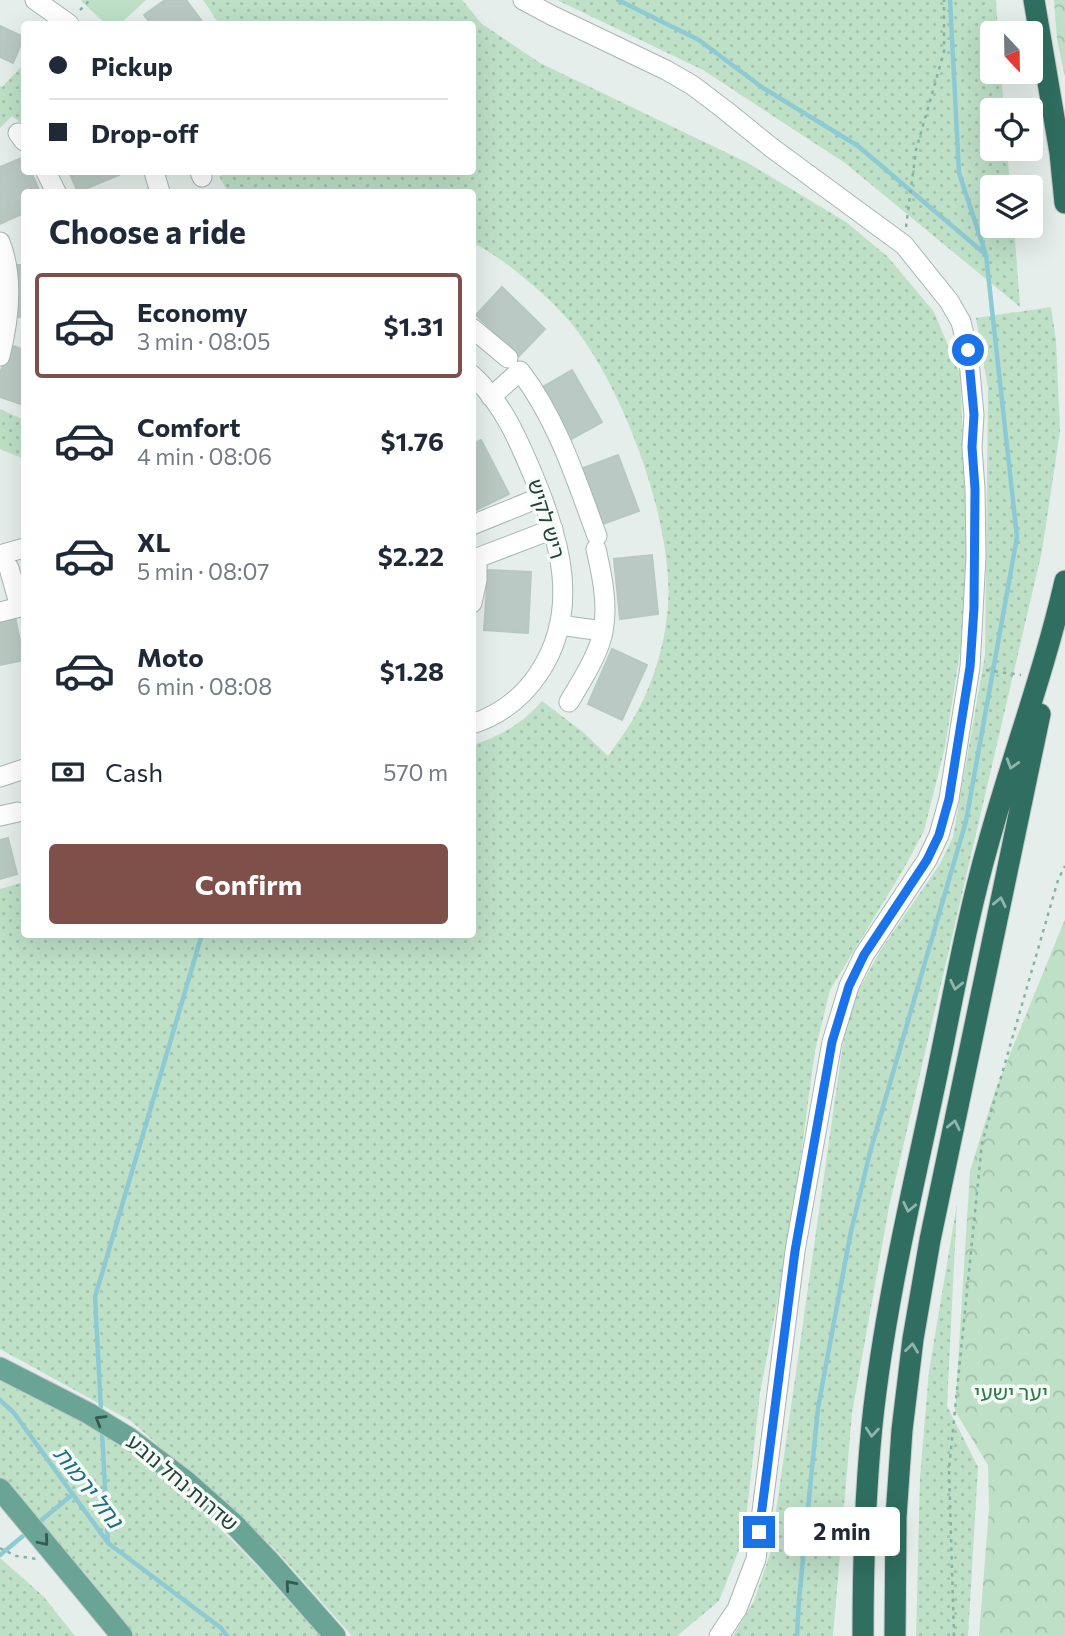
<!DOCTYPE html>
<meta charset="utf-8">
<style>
body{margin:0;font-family:Commissioner,"Noto Sans Hebrew",sans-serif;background:#f6f6f7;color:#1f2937;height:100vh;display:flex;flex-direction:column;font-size:26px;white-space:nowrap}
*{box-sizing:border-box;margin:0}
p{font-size:23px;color:#747a83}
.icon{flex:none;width:38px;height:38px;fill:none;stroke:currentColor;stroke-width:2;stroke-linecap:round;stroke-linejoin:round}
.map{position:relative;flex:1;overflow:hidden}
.sheet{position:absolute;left:21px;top:189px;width:455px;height:749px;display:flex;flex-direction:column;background:#fff;border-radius:7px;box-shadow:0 7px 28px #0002}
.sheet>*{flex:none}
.hud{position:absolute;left:21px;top:21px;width:455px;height:154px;border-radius:7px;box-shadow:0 7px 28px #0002;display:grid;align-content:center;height:154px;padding:0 28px;background:#fff}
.needle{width:46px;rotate:158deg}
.controls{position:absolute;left:980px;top:21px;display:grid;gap:14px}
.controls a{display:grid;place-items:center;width:63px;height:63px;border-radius:7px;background:#fff;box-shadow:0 7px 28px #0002;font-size:35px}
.end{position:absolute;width:32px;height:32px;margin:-16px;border:9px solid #1a73e8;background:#fff;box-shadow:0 0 0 4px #fff}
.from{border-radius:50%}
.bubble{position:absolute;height:49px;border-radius:7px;background:#fff;box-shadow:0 7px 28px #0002;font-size:23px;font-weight:700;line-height:49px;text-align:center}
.hud b{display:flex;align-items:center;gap:24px;height:66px;font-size:26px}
.hud b+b{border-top:2px solid #e0e1e3}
.hud i{width:18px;height:18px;background:#1f2937}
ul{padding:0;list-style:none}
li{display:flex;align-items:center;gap:21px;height:105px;margin:0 14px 10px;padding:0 14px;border:4px solid transparent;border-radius:7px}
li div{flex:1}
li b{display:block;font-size:26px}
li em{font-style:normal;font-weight:700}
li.current{border-color:#7f5049}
li>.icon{width:63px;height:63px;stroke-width:1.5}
h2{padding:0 28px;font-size:32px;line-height:84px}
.pay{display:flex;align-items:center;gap:18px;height:77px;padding:0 28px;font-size:26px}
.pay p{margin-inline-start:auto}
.primary-button{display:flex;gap:14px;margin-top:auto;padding:14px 28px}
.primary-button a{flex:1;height:80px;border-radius:7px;background:#7f5049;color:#fff;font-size:28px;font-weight:700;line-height:80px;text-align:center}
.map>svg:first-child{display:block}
</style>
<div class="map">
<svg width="1065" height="1636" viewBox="0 0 1065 1636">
<defs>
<pattern id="grass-dots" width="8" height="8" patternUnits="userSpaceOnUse" patternTransform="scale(1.75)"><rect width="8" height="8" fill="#bee0c7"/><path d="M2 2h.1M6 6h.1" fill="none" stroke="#a3c1ac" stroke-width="1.8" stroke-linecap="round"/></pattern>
<pattern id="forest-crowns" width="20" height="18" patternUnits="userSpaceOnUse" patternTransform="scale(1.75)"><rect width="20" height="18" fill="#bee0c7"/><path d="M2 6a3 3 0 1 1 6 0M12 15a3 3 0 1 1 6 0" fill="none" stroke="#a3c1ac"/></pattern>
</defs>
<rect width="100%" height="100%" fill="#e5eeea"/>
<path fill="url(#grass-dots)" d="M203,0H462L482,24L540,63L746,162L846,222L888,257L934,312L960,374L963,439L969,500L964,627L945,747L924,831L903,870L830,990L815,1051L791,1229L760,1393L744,1537L719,1601L677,1636H352L274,1548L131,1421L0,1349V889L24,882V934H472L473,745C501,736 523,723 542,701L584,733L608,756C616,744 625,733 632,721C651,689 663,652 667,616C678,532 624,387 571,323C549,297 503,257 473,243L472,192H228L219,176L236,172H472V24H219Z
M557,0H996L998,33H992V72H1001L1004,110H992V149H1007L1010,187H992V226H1014L1020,307L845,163L703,70Z
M24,64V125L12,116L0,128V86L2,87Z
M1051,307L1056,340L1060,431L1042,551L889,1207L852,1413L833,1636H733L754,1601L770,1554L841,1057L849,1008L880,951L940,864L953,837L985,655L988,388L976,318Z
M0,409L24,420V459L0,449Z
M957,1204L947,1406L978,1467L968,1636H916L920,1478L929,1371Z
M0,1378C30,1393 61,1407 90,1425C179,1480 252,1558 320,1636H130L0,1479Z
M0,1558L43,1596L75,1636H0Z"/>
<path fill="url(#forest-crowns)" d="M1054,0H1065V77L1057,39Z
M1065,919V1636H979L989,1509L988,1465L955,1411L970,1171L995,1091Z"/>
<path fill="#bee0c7" d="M82,0H146L120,24H106L81,1Z"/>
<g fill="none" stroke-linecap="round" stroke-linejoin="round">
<path stroke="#8dcad4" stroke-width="4.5" d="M618,0L699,40L763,88L858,146L984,253
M0,1400L14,1413L108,1543L221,1628L227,1636
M101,1411L95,1297L202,934
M102,1431L108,1543
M38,1523L73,1494
M0,1555L29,1531
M797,1636L799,1599L818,1408L850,1236L870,1152L966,821L1017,537L986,255L959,173L950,0"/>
</g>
<path fill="#bac9c3" stroke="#b7c8c1" stroke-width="2" d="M165,0H186L204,24H151L144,15Z
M0,26L24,37L13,63L0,57Z
M24,157V172H31L40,192H24V213L0,224V167Z
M69,172H118L119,175L78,192Z
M15,265H24V317H15Z
M502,287L545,329L519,356L476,315Z
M10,345L24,350V405L0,397V373Z
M572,370L602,422L568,441L539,389Z
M481,440L509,494L472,512V444Z
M618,455L639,511L603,524L583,468Z
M652,555L658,614L620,619L614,559Z
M488,570L531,572L528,633L484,630Z
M15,617L24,660L0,665V620Z
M612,649L647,665L622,720L588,704Z
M8,838L17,874L0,879V840Z"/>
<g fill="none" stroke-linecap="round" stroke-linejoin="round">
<g stroke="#a7b7b1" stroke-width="21">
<path id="minor" d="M35,0L69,24
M523,0L551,15L666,70L692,85L725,110L772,148L904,245L949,301L961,322L968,350L974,415L972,447L975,489L976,556L970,667L949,799L939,835L927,860L864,955L849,986L832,1042L795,1251L756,1559L737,1609L719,1636
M18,133L24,141
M46,172L56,192
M154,172L160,192
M200,172L202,177
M0,242C14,277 9,320 0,356
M472,328L508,358
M472,375C502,402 518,439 533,475C560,539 581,610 539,673C523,697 500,715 472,724
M491,397L520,371C557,419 576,479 597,536
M472,525L541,497
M0,555L24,548
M472,603L477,580V558L553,529
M0,612L20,607L9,568
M559,625L603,631
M569,702C580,683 593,664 600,643C610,613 603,579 596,549
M0,777L24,769
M0,816L18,812"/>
</g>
<g stroke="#c1cac8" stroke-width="23">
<path id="major" d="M0,1368L88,1413L129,1438L187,1482L233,1523L269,1561L335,1636
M0,1489L122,1636"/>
</g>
<g stroke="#c1cac8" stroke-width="23">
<path id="highway" d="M1034,0L1060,153L1065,203
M863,1636C863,1566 865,1495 872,1425C884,1310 911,1197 935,1084C952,1003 966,921 989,841C1013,754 1045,669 1065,581
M895,1636L896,1517L902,1430L913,1339L930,1240L1040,714"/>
</g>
<path stroke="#85b2a3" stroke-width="2.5" stroke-dasharray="3.5 5" stroke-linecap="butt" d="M80,10L90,0
M906,227L916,150L944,52V0
M986,670L1021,675
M0,1548L16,1556L37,1559
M954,1636L949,1469L982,1143L1058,880L1065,866"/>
<use href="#minor" stroke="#fff" stroke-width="19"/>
<use href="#major" stroke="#69a494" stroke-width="21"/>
<use href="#highway" stroke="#2f6e60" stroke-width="21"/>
</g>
<defs><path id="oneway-chevron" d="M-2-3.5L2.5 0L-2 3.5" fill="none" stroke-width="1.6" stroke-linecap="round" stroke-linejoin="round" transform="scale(1.75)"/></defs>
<g stroke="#92b4ac">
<use href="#oneway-chevron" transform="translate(1012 764) rotate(107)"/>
<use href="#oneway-chevron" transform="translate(1000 902) rotate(-78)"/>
<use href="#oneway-chevron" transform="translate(956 985) rotate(102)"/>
<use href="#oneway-chevron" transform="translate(954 1125) rotate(-78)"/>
<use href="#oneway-chevron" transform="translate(909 1207) rotate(102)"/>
<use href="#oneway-chevron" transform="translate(912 1348) rotate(-83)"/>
<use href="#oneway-chevron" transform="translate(872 1432) rotate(95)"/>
</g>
<g stroke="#345a50">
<use href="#oneway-chevron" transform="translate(100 1420) rotate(-149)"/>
<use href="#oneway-chevron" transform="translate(44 1541) rotate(50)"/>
<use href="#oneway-chevron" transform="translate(290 1585) rotate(-131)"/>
</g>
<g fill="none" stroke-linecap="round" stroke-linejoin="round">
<path stroke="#1a73e8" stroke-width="9" d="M759,1532L795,1251L832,1042L849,986L864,955L927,860L939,835L949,799L970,667L974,608L975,489L972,447L974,415L968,350"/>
</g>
<g text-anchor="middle" stroke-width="7" stroke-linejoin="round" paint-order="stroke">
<g font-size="21" fill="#234139" stroke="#f6fbf8">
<text transform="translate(546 519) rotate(73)" y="7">ריש לקיש</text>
<text transform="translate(182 1483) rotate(40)" y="7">שדרות נחל נובע</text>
</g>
<g font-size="21" fill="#2d7949" stroke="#f6fbf8">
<text x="1011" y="1400">יער ישעי</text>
</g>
<g font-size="23" font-style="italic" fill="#1c707f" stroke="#f6fbf8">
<text transform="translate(88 1487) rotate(52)" y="8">נחל ירמות</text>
</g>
</g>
</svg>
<div class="controls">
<a><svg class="needle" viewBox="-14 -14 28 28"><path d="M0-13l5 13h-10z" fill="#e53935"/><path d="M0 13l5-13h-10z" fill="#747a83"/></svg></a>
<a><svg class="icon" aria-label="locate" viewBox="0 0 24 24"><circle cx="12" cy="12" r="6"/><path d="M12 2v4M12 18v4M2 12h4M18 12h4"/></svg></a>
<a><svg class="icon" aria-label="layers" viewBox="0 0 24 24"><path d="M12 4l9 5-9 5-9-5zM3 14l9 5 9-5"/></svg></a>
</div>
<i class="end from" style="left:968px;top:350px"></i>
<i class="end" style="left:759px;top:1532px"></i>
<div class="bubble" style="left:784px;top:1507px;width:116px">2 min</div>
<div class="hud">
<b><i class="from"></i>Pickup</b>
<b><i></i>Drop-off</b>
</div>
<section class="sheet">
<h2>Choose a ride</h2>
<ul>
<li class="current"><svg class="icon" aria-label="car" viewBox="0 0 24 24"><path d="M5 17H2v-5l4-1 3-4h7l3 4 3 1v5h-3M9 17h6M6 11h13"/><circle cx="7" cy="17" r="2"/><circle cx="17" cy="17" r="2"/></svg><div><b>Economy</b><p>3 min · 08:05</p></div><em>$1.31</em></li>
<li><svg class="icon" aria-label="car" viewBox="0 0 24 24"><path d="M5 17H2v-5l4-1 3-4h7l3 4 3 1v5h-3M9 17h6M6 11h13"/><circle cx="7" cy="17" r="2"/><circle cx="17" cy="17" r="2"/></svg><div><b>Comfort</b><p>4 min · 08:06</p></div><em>$1.76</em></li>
<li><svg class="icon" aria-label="car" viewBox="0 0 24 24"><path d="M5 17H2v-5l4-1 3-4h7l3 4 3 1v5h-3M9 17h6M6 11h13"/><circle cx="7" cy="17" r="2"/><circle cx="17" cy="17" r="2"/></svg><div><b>XL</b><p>5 min · 08:07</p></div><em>$2.22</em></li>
<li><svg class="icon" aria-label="car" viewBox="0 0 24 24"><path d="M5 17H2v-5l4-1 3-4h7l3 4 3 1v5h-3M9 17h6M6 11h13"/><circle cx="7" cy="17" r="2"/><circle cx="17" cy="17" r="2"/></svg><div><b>Moto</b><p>6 min · 08:08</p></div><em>$1.28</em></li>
</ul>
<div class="pay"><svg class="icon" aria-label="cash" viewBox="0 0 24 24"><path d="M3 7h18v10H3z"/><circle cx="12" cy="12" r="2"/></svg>Cash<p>570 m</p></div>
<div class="primary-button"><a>Confirm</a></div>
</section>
</div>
